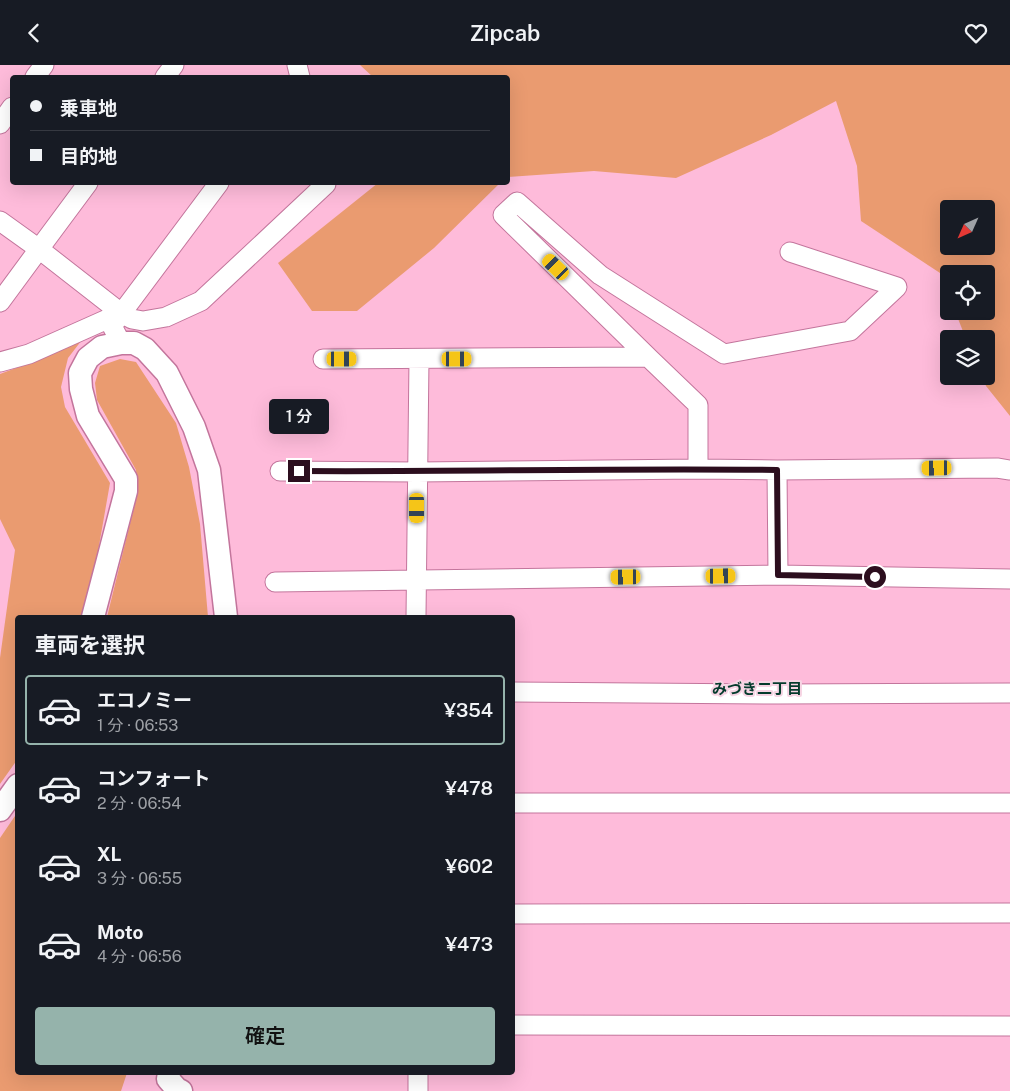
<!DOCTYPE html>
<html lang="ja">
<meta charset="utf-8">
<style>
body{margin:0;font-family:"Public Sans","Noto Sans JP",sans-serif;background:#20242c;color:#f1f3f6;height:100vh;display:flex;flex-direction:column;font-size:19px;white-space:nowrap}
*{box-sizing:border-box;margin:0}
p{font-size:16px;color:#9ea1a6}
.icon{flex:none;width:28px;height:28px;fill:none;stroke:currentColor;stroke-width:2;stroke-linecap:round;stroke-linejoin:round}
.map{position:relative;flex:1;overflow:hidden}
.drawer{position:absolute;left:15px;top:550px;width:500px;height:460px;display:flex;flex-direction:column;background:#171b24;border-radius:5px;box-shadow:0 5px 20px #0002}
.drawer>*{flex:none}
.hud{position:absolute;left:10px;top:10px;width:500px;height:110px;border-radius:5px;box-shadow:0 5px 20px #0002;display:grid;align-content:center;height:110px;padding:0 20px;background:#171b24}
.needle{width:32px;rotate:225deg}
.fabs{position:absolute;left:940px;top:135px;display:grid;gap:10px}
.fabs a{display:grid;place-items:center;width:55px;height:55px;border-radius:5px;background:#171b24;box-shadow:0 5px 20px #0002;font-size:25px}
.end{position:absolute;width:22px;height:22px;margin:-11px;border:6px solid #2c0e1e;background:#fff;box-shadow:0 0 0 2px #fff}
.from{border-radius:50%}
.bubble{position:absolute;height:35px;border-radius:5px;background:#171b24;box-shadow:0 5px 20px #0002;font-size:16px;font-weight:600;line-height:35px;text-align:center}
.car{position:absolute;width:15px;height:30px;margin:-15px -8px;border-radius:6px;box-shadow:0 0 4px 1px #0007;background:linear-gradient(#f5c518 24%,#345 0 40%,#f5c518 0 76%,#345 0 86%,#f5c518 0)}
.hud b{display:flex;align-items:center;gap:18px;height:48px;font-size:19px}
.hud b+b{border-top:1px solid #363941}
.hud i{width:12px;height:12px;background:#f1f3f6}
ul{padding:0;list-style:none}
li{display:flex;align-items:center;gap:15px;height:70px;margin:0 10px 8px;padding:0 10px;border:2px solid transparent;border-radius:5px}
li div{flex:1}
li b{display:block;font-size:19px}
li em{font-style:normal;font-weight:600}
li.on{border-color:#95b3ab}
li>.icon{width:45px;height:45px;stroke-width:1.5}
h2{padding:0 20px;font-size:22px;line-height:60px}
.button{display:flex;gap:10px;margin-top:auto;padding:10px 20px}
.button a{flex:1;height:58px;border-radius:5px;background:#95b3ab;color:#111;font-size:20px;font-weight:600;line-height:58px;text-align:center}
header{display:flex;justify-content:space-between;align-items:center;height:65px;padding:0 20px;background:#171b24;font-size:22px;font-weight:600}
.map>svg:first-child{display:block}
</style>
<header><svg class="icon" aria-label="back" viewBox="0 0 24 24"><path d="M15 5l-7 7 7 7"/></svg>Zipcab<svg class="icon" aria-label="heart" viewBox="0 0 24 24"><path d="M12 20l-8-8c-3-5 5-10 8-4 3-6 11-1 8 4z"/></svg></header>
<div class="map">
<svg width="1010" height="1026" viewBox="0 0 1010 1026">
<rect width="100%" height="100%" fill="#febbda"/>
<path fill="#ea9b70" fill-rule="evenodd" d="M360,0H1010V351L986,321L982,311H986V274H966L955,246H986V209H949V230L940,208L861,156L857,101L836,36L771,70L676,113L594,106L508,112V12H373ZM949,144H986V181H949Z
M378,118H500L434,183L357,246H312L278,198Z
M85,271L68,293L61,322L65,342L110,418L90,532L83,552H18L17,695L0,719V593L15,485L0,454V309L40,294Z
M120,294L136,297L176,358L189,402L200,459L208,552H107L137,430L136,405L97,335L95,318L100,301Z
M17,748L18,1008H127L121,1026H0V773Z"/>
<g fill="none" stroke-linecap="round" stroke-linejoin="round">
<g stroke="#c3759c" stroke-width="21">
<path id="minor" d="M297,0L300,12
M35,12L44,0
M165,12L174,0
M0,59L12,42
M0,156L39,184L88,118
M0,237L39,184L121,248L132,254L143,256L166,252L201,236L326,119V118
M121,278L112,261L219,118
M648,292L503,150L517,137L600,210L724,289L850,266L897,222L790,187
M323,294L648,292L698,340V404L777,405L997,403L1010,405
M0,297L29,289L121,248
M777,405L778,510
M280,406L417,407L698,404
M275,517L778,510L1010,514
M416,552L419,294
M512,627L778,629L1010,628
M512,738H1010
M512,849L1010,848
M512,960L1010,961
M418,1008V1026"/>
</g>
<g stroke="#c3759c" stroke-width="25">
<path id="tertiary" d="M93,552L126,426V414L88,351L81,324L80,308L88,293L102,282L121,278H134L145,284L167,308L194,362L209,405L226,552
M0,745L18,720
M169,1008L168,1014L177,1024L181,1026"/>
</g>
<use href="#minor" stroke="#fff" stroke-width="19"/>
<use href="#tertiary" stroke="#fff" stroke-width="22"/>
</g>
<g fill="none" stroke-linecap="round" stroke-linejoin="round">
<path stroke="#2c0e1e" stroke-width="6" d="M299,406C459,407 618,403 777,405L778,510L875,512"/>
</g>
<g text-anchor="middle" stroke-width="4" stroke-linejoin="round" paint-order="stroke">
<g font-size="15" font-weight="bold" fill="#043b2c" stroke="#f6d4e3">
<text x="757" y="629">みづき二丁目</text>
</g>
</g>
</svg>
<div class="fabs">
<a><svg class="needle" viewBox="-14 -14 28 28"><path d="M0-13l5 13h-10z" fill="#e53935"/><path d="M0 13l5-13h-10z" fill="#9ea1a6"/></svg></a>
<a><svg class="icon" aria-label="locate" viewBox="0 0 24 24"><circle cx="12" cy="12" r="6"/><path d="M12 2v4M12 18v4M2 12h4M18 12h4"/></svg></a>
<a><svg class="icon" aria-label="layers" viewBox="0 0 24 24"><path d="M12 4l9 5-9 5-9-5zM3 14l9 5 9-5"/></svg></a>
</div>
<i class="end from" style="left:875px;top:512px"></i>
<i class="end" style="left:299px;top:406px"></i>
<div class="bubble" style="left:269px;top:334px;width:60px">1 分</div>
<i class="car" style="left:556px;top:202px;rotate:314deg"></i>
<i class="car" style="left:342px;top:294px;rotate:90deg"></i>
<i class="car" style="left:457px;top:294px;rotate:90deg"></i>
<i class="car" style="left:937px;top:403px;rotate:269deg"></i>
<i class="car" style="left:417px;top:443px;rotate:180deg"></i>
<i class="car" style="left:721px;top:511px;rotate:89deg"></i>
<i class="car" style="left:626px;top:512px;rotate:269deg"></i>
<div class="hud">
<b><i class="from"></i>乗車地</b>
<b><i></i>目的地</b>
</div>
<section class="drawer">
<h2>車両を選択</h2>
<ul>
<li class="on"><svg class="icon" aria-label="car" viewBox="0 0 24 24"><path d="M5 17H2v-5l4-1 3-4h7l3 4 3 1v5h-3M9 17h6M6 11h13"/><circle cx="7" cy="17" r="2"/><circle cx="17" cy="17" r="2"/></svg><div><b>エコノミー</b><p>1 分 · 06:53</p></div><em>¥354</em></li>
<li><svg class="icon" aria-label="car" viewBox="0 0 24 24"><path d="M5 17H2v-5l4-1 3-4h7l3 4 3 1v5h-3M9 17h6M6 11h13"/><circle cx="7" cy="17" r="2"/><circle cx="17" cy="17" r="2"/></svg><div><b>コンフォート</b><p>2 分 · 06:54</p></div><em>¥478</em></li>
<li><svg class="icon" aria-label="car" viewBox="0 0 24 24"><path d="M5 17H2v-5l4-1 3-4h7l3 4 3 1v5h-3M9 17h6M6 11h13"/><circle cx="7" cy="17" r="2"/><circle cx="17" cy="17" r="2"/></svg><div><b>XL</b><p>3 分 · 06:55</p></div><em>¥602</em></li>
<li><svg class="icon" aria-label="car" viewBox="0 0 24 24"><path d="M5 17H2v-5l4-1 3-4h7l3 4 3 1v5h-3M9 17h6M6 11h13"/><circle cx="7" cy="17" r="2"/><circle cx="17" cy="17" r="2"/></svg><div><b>Moto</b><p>4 分 · 06:56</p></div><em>¥473</em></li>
</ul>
<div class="button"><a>確定</a></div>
</section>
</div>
